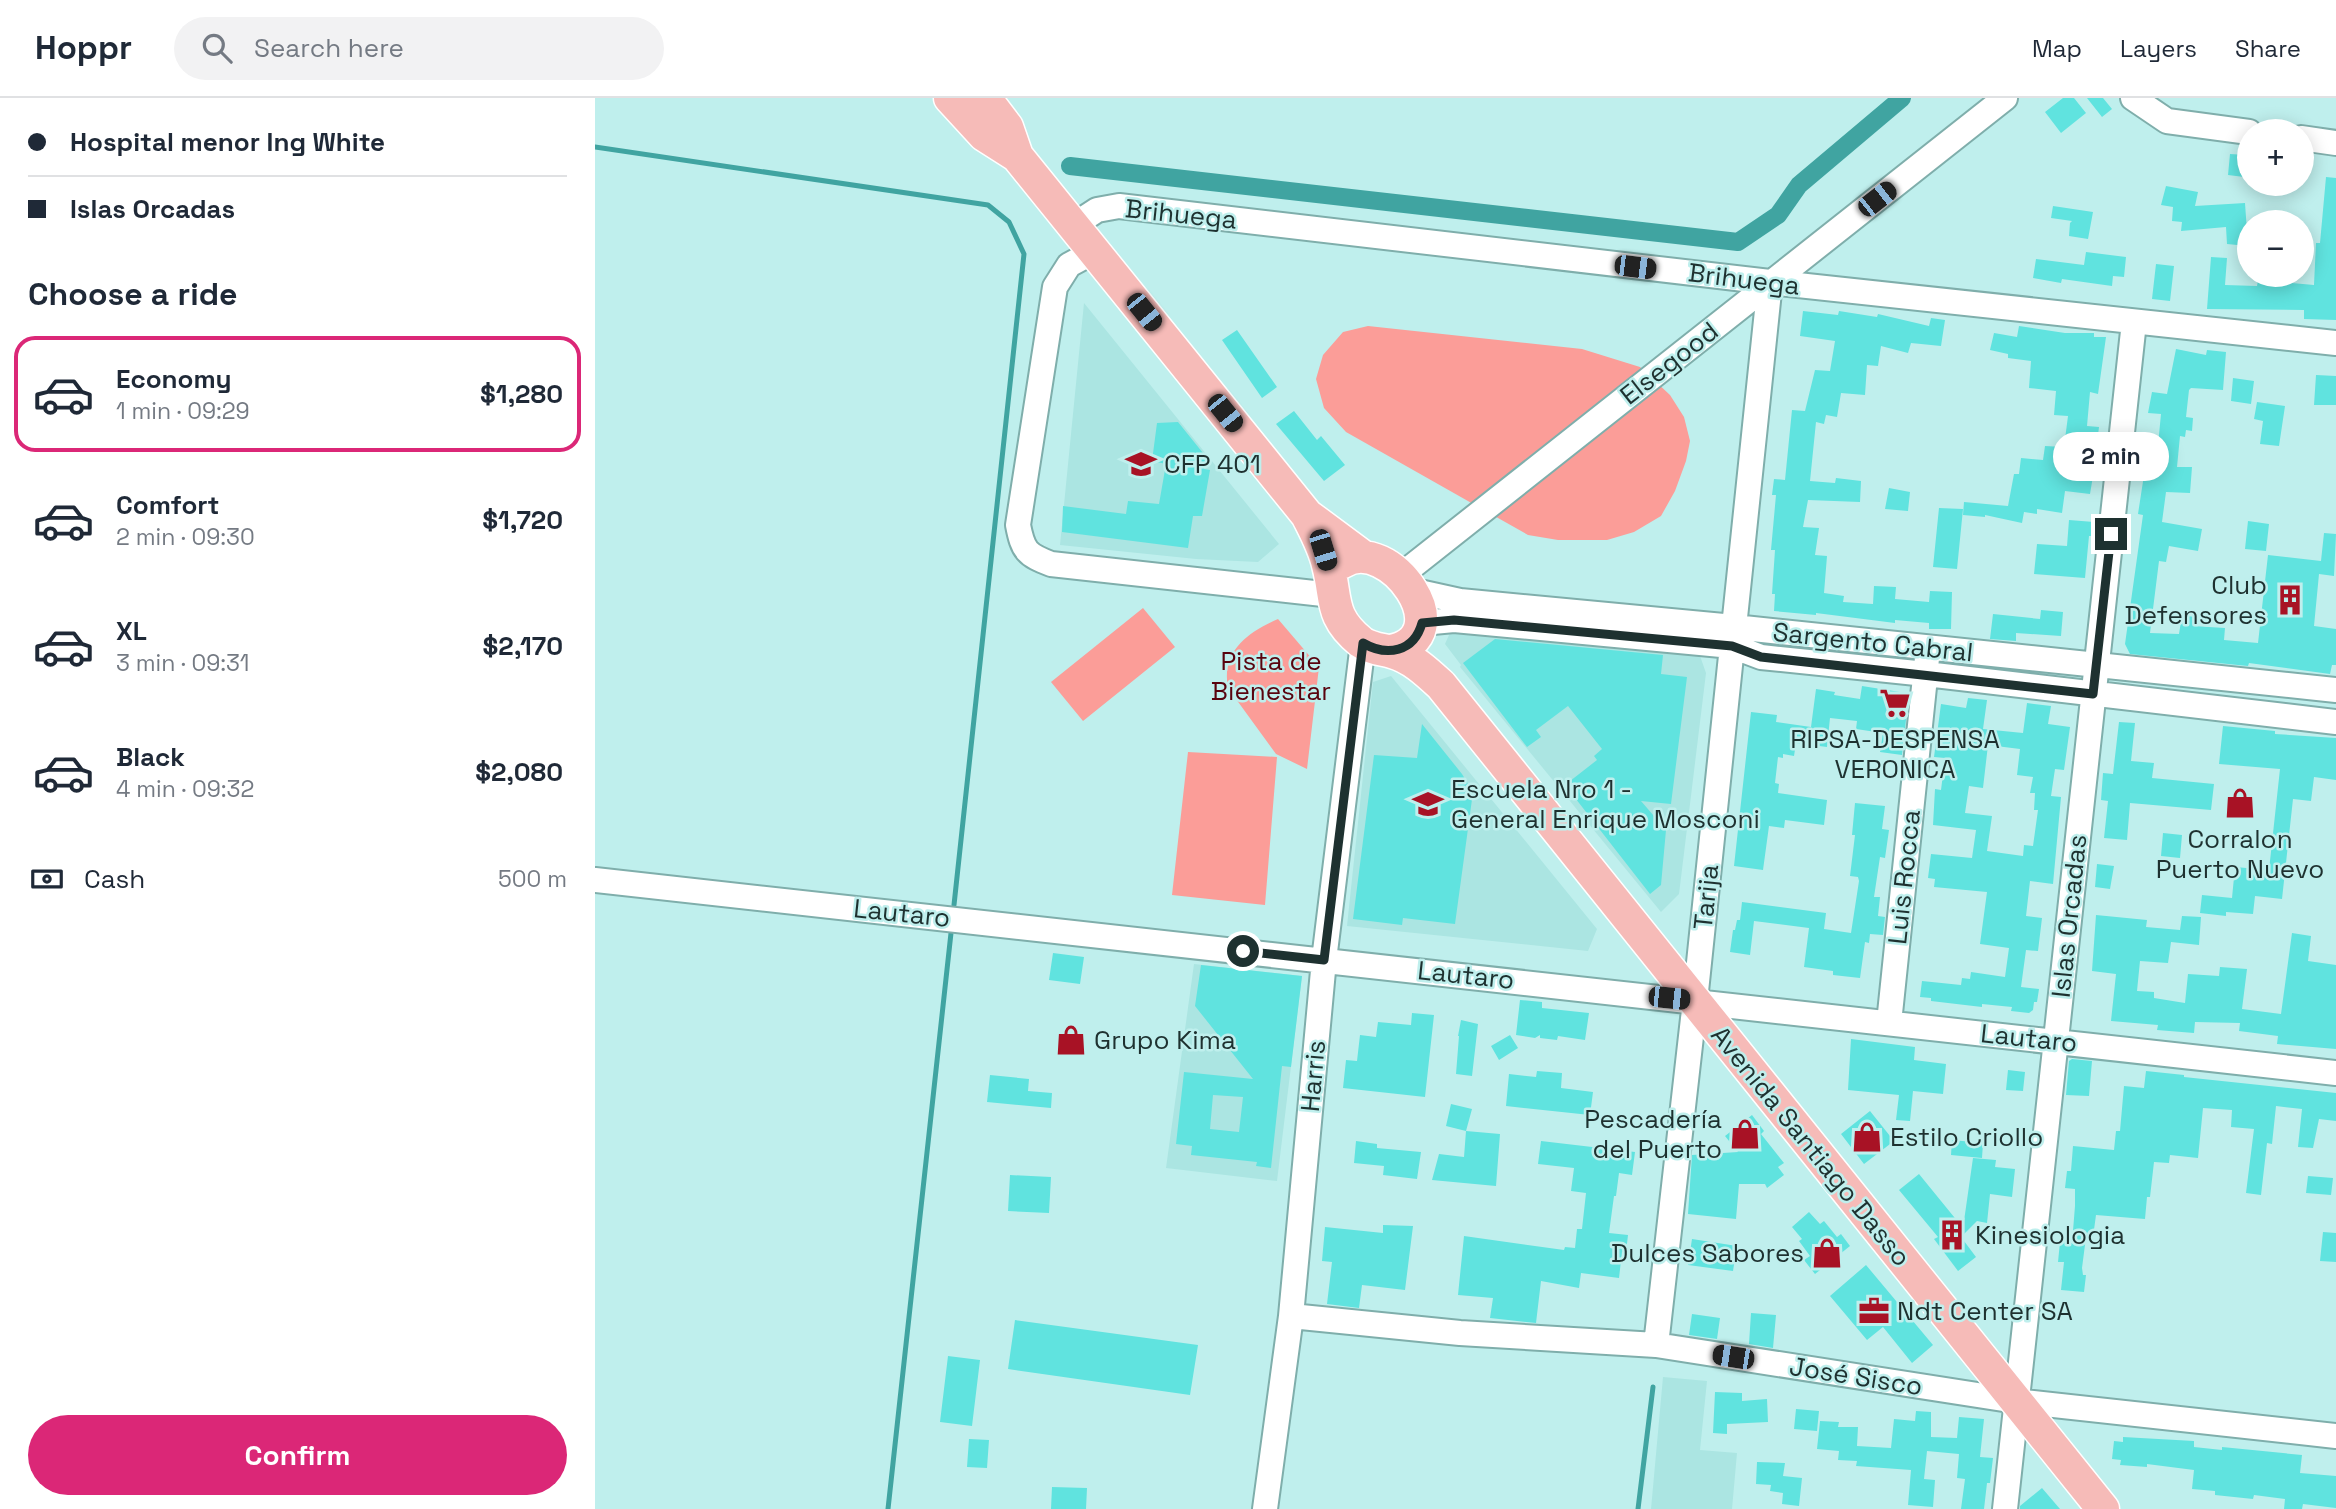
<!DOCTYPE html>
<meta charset="utf-8">
<style>
body{margin:0;font-family:"Space Grotesk",sans-serif;background:#f2f2f3;color:#1f2937;height:100vh;display:flex;flex-direction:column;font-size:26px;white-space:nowrap}
*{box-sizing:border-box;margin:0}
p{font-size:23px;color:#747a83}
.icon{flex:none;width:38px;height:38px;fill:none;stroke:currentColor;stroke-width:2;stroke-linecap:round;stroke-linejoin:round}
.map{position:relative;flex:1;overflow:hidden}
.details{display:flex;flex-direction:column;background:#fff;width:595px}
.details>*{flex:none}
.banner{display:grid;align-content:center;height:154px;padding:0 28px;background:#fff}
.tools{position:absolute;left:1642px;top:21px;display:grid;gap:14px}
.tools a{display:grid;place-items:center;width:77px;height:77px;border-radius:50%;background:#fff;box-shadow:0 4px 18px #0003;font-size:35px}
.end{position:absolute;width:32px;height:32px;margin:-16px;border:9px solid #1e3130;background:#fff;box-shadow:0 0 0 4px #fff}
.from{border-radius:50%}
.bubble{position:absolute;height:49px;border-radius:24px;background:#fff;box-shadow:0 4px 18px #0003;font-size:23px;font-weight:700;line-height:49px;text-align:center}
.car{position:absolute;width:21px;height:42px;margin:-21px -10px;border-radius:9px;box-shadow:0 0 5px 2px #0007;background:linear-gradient(#222 24%,#8ab4d8 0 40%,#222 0 76%,#8ab4d8 0 86%,#222 0)}
.banner b{display:flex;align-items:center;gap:24px;height:66px;font-size:26px}
.banner b+b{border-top:2px solid #e0e1e3}
.banner i{width:18px;height:18px;background:#1f2937}
ul{padding:0;list-style:none}
li{display:flex;align-items:center;gap:21px;height:116px;margin:0 14px 10px;padding:0 14px;border:4px solid transparent;border-radius:21px}
li div{flex:1}
li b{display:block;font-size:26px}
li em{font-style:normal;font-weight:700}
li.active{border-color:#db2777}
li>.icon{width:63px;height:63px;stroke-width:1.5}
h2{padding:0 28px;font-size:32px;line-height:84px}
.pay{display:flex;align-items:center;gap:18px;height:77px;padding:0 28px;font-size:26px}
.pay p{margin-inline-start:auto}
.primary-button{display:flex;gap:14px;margin-top:auto;padding:14px 28px}
.primary-button a{flex:1;height:80px;border-radius:42px;background:#db2777;color:#fff;font-size:28px;font-weight:700;line-height:80px;text-align:center}
header{display:flex;align-items:center;gap:42px;box-sizing:border-box;height:98px;padding:0 35px;background:#fff;border-bottom:2px solid #e0e1e3}
header strong{font-size:33px}
nav{display:flex;gap:38px;margin-inline-start:auto;font-size:24px}
.search{width:490px;height:63px;background:#f2f2f3;display:flex;align-items:center;gap:18px;box-sizing:border-box;padding:0 24px;border-radius:38px;color:#747a83;font-size:26px}
main{display:flex;flex:1;min-height:0}
.map>svg:first-child{display:block}
</style>
<header>
<strong>Hoppr</strong>
<div class="search"><svg class="icon" aria-label="search" viewBox="0 0 24 24"><circle cx="10" cy="10" r="6"/><path d="M15 15l6 6"/></svg>Search here</div>
<nav><a>Map</a><a>Layers</a><a>Share</a></nav>
</header>
<main>
<section class="details">
<div class="banner">
<b><i class="from"></i>Hospital menor Ing White</b>
<b><i></i>Islas Orcadas</b>
</div>
<h2>Choose a ride</h2>
<ul>
<li class="active"><svg class="icon" aria-label="car" viewBox="0 0 24 24"><path d="M5 17H2v-5l4-1 3-4h7l3 4 3 1v5h-3M9 17h6M6 11h13"/><circle cx="7" cy="17" r="2"/><circle cx="17" cy="17" r="2"/></svg><div><b>Economy</b><p>1 min · 09:29</p></div><em>$1,280</em></li>
<li><svg class="icon" aria-label="car" viewBox="0 0 24 24"><path d="M5 17H2v-5l4-1 3-4h7l3 4 3 1v5h-3M9 17h6M6 11h13"/><circle cx="7" cy="17" r="2"/><circle cx="17" cy="17" r="2"/></svg><div><b>Comfort</b><p>2 min · 09:30</p></div><em>$1,720</em></li>
<li><svg class="icon" aria-label="car" viewBox="0 0 24 24"><path d="M5 17H2v-5l4-1 3-4h7l3 4 3 1v5h-3M9 17h6M6 11h13"/><circle cx="7" cy="17" r="2"/><circle cx="17" cy="17" r="2"/></svg><div><b>XL</b><p>3 min · 09:31</p></div><em>$2,170</em></li>
<li><svg class="icon" aria-label="car" viewBox="0 0 24 24"><path d="M5 17H2v-5l4-1 3-4h7l3 4 3 1v5h-3M9 17h6M6 11h13"/><circle cx="7" cy="17" r="2"/><circle cx="17" cy="17" r="2"/></svg><div><b>Black</b><p>4 min · 09:32</p></div><em>$2,080</em></li>
</ul>
<div class="pay"><svg class="icon" aria-label="cash" viewBox="0 0 24 24"><path d="M3 7h18v10H3z"/><circle cx="12" cy="12" r="2"/></svg>Cash<p>500 m</p></div>
<div class="primary-button"><a>Confirm</a></div>
</section>
<div class="map">
<svg width="1741" height="1411" viewBox="0 0 1741 1411">
<rect width="100%" height="100%" fill="#bfefed"/>
<path fill="#abe5e2" d="M489,205L684,446L663,464L601,461L465,447Z
M858,528L1104,555L1111,575L1084,796L1066,814L865,569L866,567L850,546Z
M796,578L1002,831L993,853L752,828L778,584Z
M599,866L707,878L682,1083L571,1070Z
M1068,1279L1112,1283L1105,1352L1142,1355L1137,1411H1056Z"/>
<path fill="#fb9d98" d="M773,228L987,251L1045,269L1075,297L1089,319L1095,343L1091,363L1080,393L1066,418L1039,434L1012,442H963L933,437L751,334L729,310L721,281L728,257L748,234Z
M548,510L580,549L488,623L456,584Z
M683,521L724,569L712,671L681,656L633,590C626,553 653,534 683,521Z
M593,654L682,659L670,807L577,797Z"/>
<g fill="none" stroke-linecap="round" stroke-linejoin="round">
<path stroke="#40a4a1" stroke-width="5" d="M0,49L393,107L414,124L429,156L359,807
M293,1411L356,835
M1043,1411L1058,1289"/>
<path stroke="#40a4a1" stroke-width="18" d="M475,68L1143,144L1183,117L1204,87L1307,0"/>
</g>
<path fill="#60e3df" fill-rule="evenodd" d="M1468,0H1479L1491,15L1466,35L1450,14Z
M1492,0H1508L1517,11L1507,19Z
M1635,56L1651,57L1649,79L1633,77Z
M1731,79L1741,80V222L1709,221V212L1612,211L1616,159L1632,160L1630,187L1662,188L1663,182L1719,187L1721,145H1725Z
M1571,88L1603,94L1600,108L1650,105L1653,148L1632,146L1631,129L1586,133L1587,124L1577,123L1578,109L1566,107Z
M1458,108L1498,114L1493,141L1474,138L1475,125L1477,123L1456,120Z
M1491,154L1531,159L1529,179L1518,178L1517,188L1467,181L1466,185L1438,180L1441,161L1489,167Z
M1561,166L1579,168L1575,203L1557,201Z
M1208,213L1243,217L1244,213L1282,219L1283,216L1334,228L1336,220L1350,222L1346,248L1316,245L1313,255L1286,248L1283,268L1272,267L1270,297L1246,295L1242,319L1231,317L1229,326L1221,324L1215,383L1240,385L1241,380L1266,383L1265,404L1213,402L1208,429L1224,430L1220,457L1232,458L1229,495L1249,498L1248,504L1278,506L1279,488L1301,489L1300,501L1334,504L1335,493L1357,494L1356,531H1334V525L1300,522V525L1221,515V517L1179,513L1180,496H1177L1180,452H1176L1181,397H1177L1179,381L1190,382L1197,312L1210,313L1220,272L1235,273L1240,243L1205,238Z
M1424,228L1470,235H1499V239H1511L1503,296L1495,294L1492,328L1504,329L1501,353L1507,354L1505,373L1499,372L1495,396L1470,393L1467,415L1442,411V416L1429,414L1427,425L1390,417V419L1368,417L1369,404L1413,408L1419,376H1424L1426,360L1448,362L1450,348L1469,349L1473,318L1459,317L1461,293L1434,290L1436,263L1413,260V256L1395,252L1399,235L1422,239Z
M642,232L682,289L667,300L627,242Z
M1581,251L1611,257L1612,252L1631,254L1628,292L1596,290L1594,292L1591,319L1598,320L1597,333L1591,332L1590,339L1585,338L1582,369H1597L1595,395L1571,394L1567,424L1607,431L1603,453L1574,448L1571,464L1564,463L1555,535L1584,536L1587,517L1599,519L1598,528L1630,530L1629,542L1663,545L1673,457L1726,463L1729,435L1741,436L1739,478L1724,476L1719,528L1741,531V567H1737L1735,576L1654,565L1653,568L1535,556L1530,546L1548,417L1543,416L1549,377L1559,378L1563,347L1566,316L1553,315L1557,294L1572,296Z
M1721,277L1741,278V307H1719Z
M1638,280L1659,283L1656,306L1636,303Z
M1662,304L1690,308L1684,348L1665,346L1668,323L1659,321Z
M699,313L722,342L726,338L750,367L729,383L681,326Z
M583,324L612,360L609,371L615,372L607,418H598L593,450L467,434L468,408L531,416L533,403L564,406L571,366L557,363L562,325Z
M1294,390L1315,394L1313,413L1290,411Z
M1344,410L1368,411L1362,471L1338,469Z
M1474,422L1499,424L1498,438H1494L1490,480L1439,476L1442,446L1472,448Z
M1653,423L1674,426L1671,453L1650,451Z
M1446,512L1468,514L1466,538L1421,535V543L1395,541L1398,516L1445,521Z
M900,541L1068,557L1066,576L1092,579L1076,706L1046,703L1071,732L1066,787L1055,796L970,687L1002,662L999,658L1007,651L973,608L941,632L946,639L932,649L868,565Z
M1267,588L1305,594L1309,600V612L1312,613L1307,657L1285,654L1288,635L1261,631L1262,623L1235,620L1232,649L1201,645L1199,658L1188,656V660L1183,659L1180,685L1184,686L1183,695L1232,702L1229,727L1190,722L1189,730L1174,728L1168,772L1139,768L1156,614L1182,617L1181,624L1216,629L1221,591L1240,594L1239,597L1265,601Z
M1373,600L1392,602L1388,631L1428,635L1432,605L1456,608L1453,626L1475,629L1469,672L1460,671L1456,698L1466,699L1458,786L1435,783L1431,818L1447,820L1443,853L1431,852L1426,889L1444,891L1442,904H1439L1438,912L1434,915L1416,913L1417,909L1387,906V909L1336,903V900L1325,899L1327,883L1366,887L1367,880L1375,881L1376,874L1410,879L1414,850L1385,846L1392,794L1339,789L1340,781L1333,780L1336,756L1377,760L1381,732L1338,727L1340,691L1346,692L1350,660L1339,659L1346,606L1371,610ZM1393,647L1425,651L1422,677L1438,679L1435,695H1440L1439,712H1443L1438,748L1429,747L1428,758L1392,753L1397,718L1370,715L1374,688L1388,690Z
M1524,624L1540,625L1536,663L1559,665L1557,680L1619,686L1616,712L1535,705L1532,742L1509,740L1513,703L1506,702L1508,675L1518,676Z
M827,626L867,676L878,694L860,826L808,820L807,827L758,821L779,657L822,660Z
M1628,628L1680,633V636L1741,640V682L1719,679L1716,703L1698,701L1687,801L1660,798L1658,816L1631,814V818L1605,815L1607,797L1637,800L1640,769L1674,772L1685,671L1624,666Z
M1260,705L1290,708L1287,731L1294,732L1290,760L1285,759L1279,799H1285L1283,818L1290,819L1288,837L1275,836L1274,845L1270,844L1265,880L1238,877V873L1209,869L1214,830L1159,823L1155,857L1135,854L1138,832H1140L1142,822H1145L1147,804L1231,815L1229,831L1256,835L1264,783L1263,779L1255,778L1260,737H1257Z
M1568,735L1587,737L1585,760L1566,758Z
M1502,766L1519,768L1515,791L1500,789Z
M1501,817L1552,822L1551,829L1585,832L1587,818L1606,819L1604,847L1576,844L1573,865L1545,863L1542,893L1559,894V900L1590,905L1593,876L1624,878L1625,869L1652,871L1647,911L1686,916L1697,835L1716,838L1713,863L1741,867V951L1682,946L1683,938L1644,933L1645,925L1600,924L1599,935L1562,932L1563,927L1516,923L1521,876L1497,873Z
M458,855L489,859L485,886L454,882Z
M606,867L707,878L696,969L687,968L676,1070L661,1068L662,1064L596,1057L597,1048L581,1046L589,974L658,981L600,908ZM618,997L648,999L644,1034L615,1031Z
M925,902L947,904V910L994,915L990,942L963,938L962,942L945,940V937L940,940L921,937Z
M817,915L839,917L830,999L748,990L751,962L762,963L765,937L781,939L783,924L816,927Z
M866,922L883,926L877,978L861,976L864,938H863Z
M915,937L923,950L904,962L896,948Z
M1256,941L1320,949L1319,962L1351,966L1348,996L1318,993L1315,1023L1301,1022L1304,997L1253,992Z
M1477,961L1497,963L1494,998L1471,997L1474,963Z
M1413,972L1430,974L1428,993L1411,992Z
M942,973L967,975L966,990L998,994L995,1017L911,1008L914,976L941,979Z
M1551,973L1589,977V979L1741,995V1023L1724,1021L1718,1050L1703,1049L1707,1011L1681,1008L1677,1046L1672,1045L1666,1097L1651,1095L1659,1031L1636,1029L1637,1012L1608,1010L1603,1060L1575,1057L1574,1065L1559,1064L1555,1099H1552L1550,1121L1501,1117L1498,1139H1491L1487,1170L1488,1177H1491L1489,1194L1466,1192L1469,1164H1463L1465,1144L1477,1145L1480,1108V1091L1470,1090L1472,1073H1476L1478,1048L1519,1052L1521,1033H1525L1529,988L1549,990Z
M395,977L434,981L433,993L457,995L456,1010L392,1004Z
M856,1006L877,1011L871,1033L851,1028Z
M1275,1013L1299,1043L1269,1066L1246,1036Z
M1157,1017L1169,1033L1166,1036L1189,1065L1183,1069L1189,1077L1172,1090L1170,1086H1144L1141,1121L1093,1116L1097,1057L1143,1054L1130,1038Z
M871,1033L905,1036L901,1088L837,1082L844,1056L869,1059Z
M1357,1042L1388,1045L1387,1060L1356,1057Z
M761,1043L782,1046V1050L826,1054L822,1081L788,1077L789,1068L759,1065Z
M946,1043L1040,1054L1037,1077L1024,1075L1021,1098H1019L1014,1135L1033,1137L1031,1154H1027L1024,1180L986,1175L984,1190L946,1183L941,1225L895,1220L898,1200L863,1197L869,1138L969,1152L970,1149L980,1150L982,1131H987L991,1095L976,1093L979,1070L943,1066Z
M1378,1060L1401,1062L1400,1069L1420,1071L1417,1099L1395,1096L1392,1125L1382,1123L1366,1139L1381,1159L1363,1173L1339,1141L1343,1139L1304,1092L1324,1076L1368,1130Z
M415,1077L456,1079L454,1115L413,1113Z
M1713,1078L1738,1080L1736,1097L1711,1095Z
M1214,1114L1225,1126L1229,1123L1242,1139L1246,1136L1255,1148L1220,1176L1209,1162L1215,1158L1204,1143L1207,1141L1197,1129Z
M788,1127L818,1128L810,1192L767,1187L764,1210L732,1206L737,1164L727,1163L730,1129L788,1135Z
M1728,1134L1741,1135V1164L1725,1163Z
M1097,1141L1142,1148L1138,1173L1093,1167Z
M1271,1167L1338,1247L1317,1265L1288,1229L1272,1242L1235,1198Z
M1156,1215L1181,1217L1178,1250L1154,1246Z
M1097,1216L1125,1220L1122,1241L1094,1237Z
M420,1222L603,1247L595,1297L413,1271Z
M353,1258L385,1262L377,1328L345,1324Z
M1120,1294L1147,1295V1303L1172,1301L1173,1324L1132,1326V1336L1118,1335Z
M1201,1311L1224,1313L1222,1333L1199,1331Z
M1321,1313L1336,1314V1339L1362,1340L1364,1319L1389,1321L1385,1359L1398,1360L1395,1385H1392L1389,1411H1366L1370,1381L1362,1380L1364,1356L1332,1353L1329,1381L1340,1382L1338,1409L1313,1407L1316,1372L1261,1368L1262,1363L1243,1362L1244,1353L1222,1351L1225,1323L1244,1324L1243,1329H1263L1262,1348L1296,1350L1299,1321L1320,1323Z
M1528,1339L1599,1343V1349L1627,1352V1349L1707,1357L1705,1375L1741,1378V1410L1708,1406L1707,1411H1689L1690,1401L1659,1397L1658,1401L1620,1397V1393L1597,1391L1599,1372L1552,1366V1369L1525,1367L1526,1362L1517,1361L1519,1343L1528,1344Z
M374,1341L394,1342L392,1370L372,1369Z
M1162,1364L1190,1365L1188,1378L1207,1380L1204,1408L1187,1406L1188,1395L1175,1393L1176,1387L1161,1386Z
M457,1389L492,1390L491,1411H456Z
M1447,1390L1465,1411H1425V1408Z"/>
<g fill="none" stroke-linecap="round" stroke-linejoin="round">
<g stroke="#7faeab" stroke-width="28">
<path id="minor" d="M1538,0L1572,23L1654,34
M1706,40L1741,45
M479,127L502,112L524,108L1175,184L1741,245
M500,153L474,167L460,189L423,427C428,453 432,457 456,466L737,497
M805,478L1410,0
M815,492L865,503L1139,529L1741,592
M827,525L859,522L1137,548L1166,559L1331,576L1741,624
M0,782L1741,975
M1294,925L1332,560
M696,1218L865,1235L1061,1247L1421,1303L1741,1338
M1061,1247L1100,903L1175,184
M670,1411L696,1218L729,862L768,545
M1410,1411L1539,224"/>
</g>
<g stroke="#fff" stroke-width="35">
<path id="major" d="M355,0L389,37L422,58
M390,0L412,29L422,58L712,417L766,457
M712,417C720,433 729,449 733,467C742,501 734,518 766,544C776,551 786,551 797,554C816,559 832,574 846,587L1508,1411
M748,464C794,435 868,538 796,553"/>
</g>
<use href="#minor" stroke="#fff" stroke-width="24"/>
<use href="#major" stroke="#f6bbb8" stroke-width="32"/>
</g>
<g fill="none" stroke-linecap="round" stroke-linejoin="round">
<path stroke="#1e3130" stroke-width="9" d="M648,853L729,862L768,545C792,559 819,554 827,525L859,522L1137,548L1166,559L1498,596L1516,436"/>
</g>
<defs>
<g id="school-bare" transform="scale(2.415)"><path d="M0-5L7-2L0 1L-7-2ZM-4 1L0 2.5L4 1V4Q0 6-4 4Z" fill="#a81225" stroke="#bfefed" stroke-width="2.5" paint-order="stroke"/></g>
<g id="building-bare" transform="scale(2.415)"><path d="M-4-6H4V6H1V3H-1V6H-4ZM-2.5-4.3h1.7v1.8h-1.7ZM.8-4.3h1.7v1.8H.8ZM-2.5-1h1.7V.8h-1.7ZM.8-1h1.7V.8H.8Z" fill="#a81225" stroke="#bfefed" stroke-width="2.5" paint-order="stroke"/></g>
<g id="supermarket-bare" transform="scale(2.415)"><path d="M-6-5.5h2.5l.6 2H6L4.5 2H-2.5L-4.4-4H-6ZM-1.5 3.2a1.3 1.3 0 1 0 .1 0ZM3 3.2a1.3 1.3 0 1 0 .1 0Z" fill="#a81225" stroke="#bfefed" stroke-width="2.5" paint-order="stroke"/></g>
<g id="shop-bare" transform="scale(2.415)"><path d="M-5-2.5h2.3a2.7 3.5 0 0 1 5.4 0H5L5.5 6h-11ZM-1.5-2.5h3a1.5 2.3 0 0 0-3 0Z" fill="#a81225" stroke="#bfefed" stroke-width="2.5" paint-order="stroke"/></g>
<g id="office-bare" transform="scale(2.415)"><path d="M-6-3h4V-5.5h4V-3h4V5H-6ZM-1-4.5V-3h2v-1.5ZM-6 0V1H6V0Z" fill="#a81225" stroke="#bfefed" stroke-width="2.5" paint-order="stroke"/></g>
</defs>
<g fill-rule="evenodd">
<use href="#school-bare" x="546" y="366"/>
<use href="#building-bare" x="1695" y="502"/>
<use href="#supermarket-bare" x="1300" y="605"/>
<use href="#shop-bare" x="1645" y="705"/>
<use href="#school-bare" x="833" y="706"/>
<use href="#shop-bare" x="476" y="942"/>
<use href="#shop-bare" x="1150" y="1036"/>
<use href="#shop-bare" x="1272" y="1039"/>
<use href="#building-bare" x="1357" y="1137"/>
<use href="#shop-bare" x="1232" y="1155"/>
<use href="#office-bare" x="1279" y="1213"/>
</g>
<g text-anchor="middle" stroke-width="5" stroke-linejoin="round" paint-order="stroke">
<g font-size="26" fill="#1e3130" stroke="#bfefed">
<text transform="translate(586 116) rotate(6)" y="9">Brihuega</text>
<text transform="translate(1149 181) rotate(7)" y="9">Brihuega</text>
<text transform="translate(1074 265) rotate(-38)" y="9">Elsegood</text>
<text transform="translate(1278 544) rotate(6)" y="9">Sargento Cabral</text>
<text transform="translate(1309 779) rotate(-84)" y="9">Luis Rocca</text>
<text transform="translate(1111 799) rotate(-84)" y="9">Tarija</text>
<text transform="translate(307 815) rotate(6)" y="9">Lautaro</text>
<text transform="translate(1474 818) rotate(-84)" y="9">Islas Orcadas</text>
<text transform="translate(871 877) rotate(6)" y="9">Lautaro</text>
<text transform="translate(1434 940) rotate(6)" y="9">Lautaro</text>
<text transform="translate(718 978) rotate(-85)" y="9">Harris</text>
<text transform="translate(1216 1048) rotate(51)" y="9">Avenida Santiago Dasso</text>
<text transform="translate(1261 1278) rotate(9)" y="9">José Sisco</text>
</g>
<g font-size="26" fill="#1e3130" stroke="#bfefed" text-anchor="start">
<text x="569" y="375">CFP 401</text>
<text x="1672" y="496" text-anchor="end">Club<tspan x="1672" dy="30">Defensores</tspan></text>
<text x="1300" y="650" text-anchor="middle">RIPSA-DESPENSA<tspan x="1300" dy="30">VERONICA</tspan></text>
<text x="856" y="700">Escuela Nro 1 -<tspan x="856" dy="30">General Enrique Mosconi</tspan></text>
<text x="1645" y="750" text-anchor="middle">Corralon<tspan x="1645" dy="30">Puerto Nuevo</tspan></text>
<text x="499" y="951">Grupo Kima</text>
<text x="1127" y="1030" text-anchor="end">Pescadería<tspan x="1127" dy="30">del Puerto</tspan></text>
<text x="1295" y="1048">Estilo Criollo</text>
<text x="1380" y="1146">Kinesiologia</text>
<text x="1209" y="1164" text-anchor="end">Dulces Sabores</text>
<text x="1302" y="1222">Ndt Center SA</text>
</g>
<g font-size="26" fill="#59030e" stroke="#bfefed">
<text x="676" y="572">Pista de<tspan x="676" dy="30">Bienestar</tspan></text>
</g>
</g>
</svg>
<div class="tools">
<a>+</a>
<a>−</a>
</div>
<i class="end from" style="left:648px;top:853px"></i>
<i class="end" style="left:1516px;top:436px"></i>
<div class="bubble" style="left:1458px;top:334px;width:116px">2 min</div>
<i class="car" style="left:1282px;top:101px;rotate:52deg"></i>
<i class="car" style="left:1040px;top:169px;rotate:97deg"></i>
<i class="car" style="left:549px;top:214px;rotate:141deg"></i>
<i class="car" style="left:630px;top:315px;rotate:141deg"></i>
<i class="car" style="left:728px;top:452px;rotate:163deg"></i>
<i class="car" style="left:1074px;top:900px;rotate:96deg"></i>
<i class="car" style="left:1138px;top:1259px;rotate:279deg"></i>
</div>
</main>
